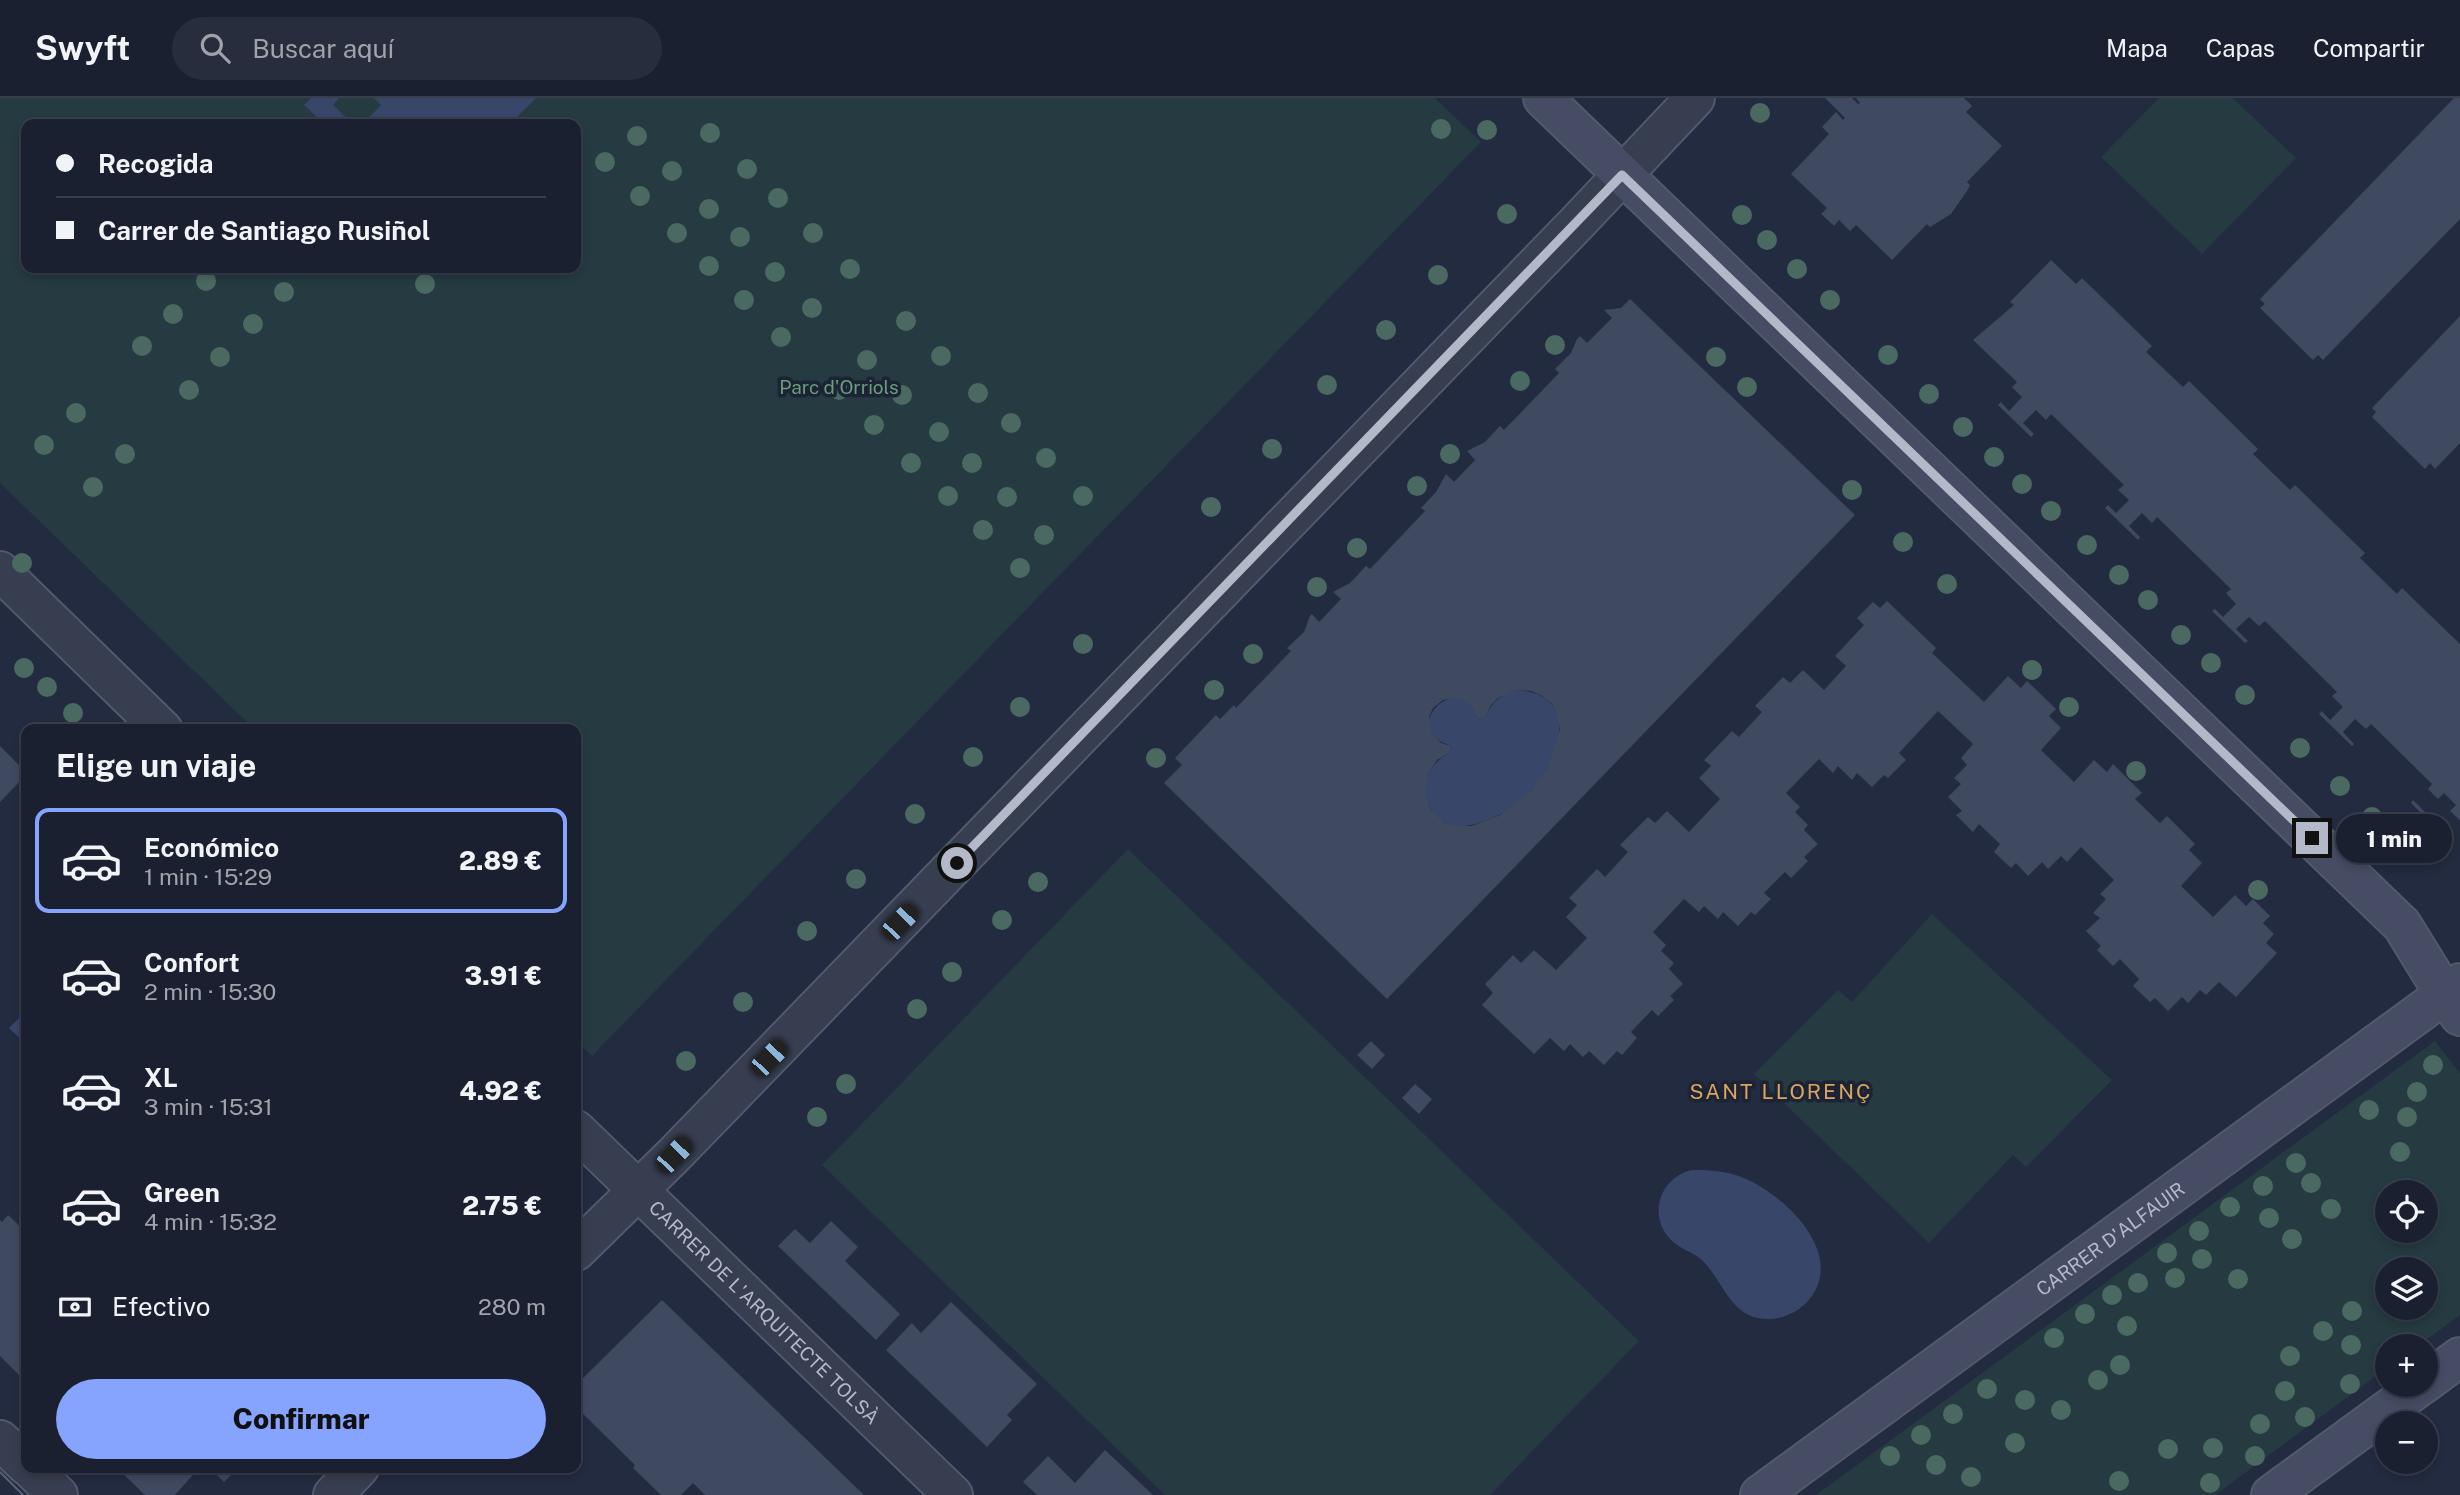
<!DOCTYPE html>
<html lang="es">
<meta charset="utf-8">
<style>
body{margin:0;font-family:"Public Sans",sans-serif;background:#272d3c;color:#f1f3f6;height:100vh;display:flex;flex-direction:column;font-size:26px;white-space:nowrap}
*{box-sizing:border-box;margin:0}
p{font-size:23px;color:#9fa3ab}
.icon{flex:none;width:38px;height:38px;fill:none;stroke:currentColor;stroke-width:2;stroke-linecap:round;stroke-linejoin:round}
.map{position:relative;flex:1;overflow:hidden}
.drawer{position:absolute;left:21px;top:626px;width:560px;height:749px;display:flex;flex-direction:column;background:#1a2030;border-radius:14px;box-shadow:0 4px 10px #0003,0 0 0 2px #383e4c}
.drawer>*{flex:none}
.top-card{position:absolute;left:21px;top:21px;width:560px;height:154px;border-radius:14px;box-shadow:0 4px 10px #0003,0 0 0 2px #383e4c;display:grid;align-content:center;height:154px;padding:0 35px;background:#1a2030}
.controls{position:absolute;left:2375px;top:1082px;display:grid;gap:14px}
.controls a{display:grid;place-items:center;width:63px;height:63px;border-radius:50%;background:#1a2030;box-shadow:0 4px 10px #0003,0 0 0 2px #383e4c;font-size:35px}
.end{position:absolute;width:32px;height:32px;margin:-16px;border:9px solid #b4b9ca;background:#111;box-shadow:0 0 0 4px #111}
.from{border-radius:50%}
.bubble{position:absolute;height:49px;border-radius:24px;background:#1a2030;box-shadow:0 4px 10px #0003,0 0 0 2px #383e4c;font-size:23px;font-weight:800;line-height:49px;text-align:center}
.car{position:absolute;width:21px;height:42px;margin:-21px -10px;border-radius:9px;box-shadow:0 0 5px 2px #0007;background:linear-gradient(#222 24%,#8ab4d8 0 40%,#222 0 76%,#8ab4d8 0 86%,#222 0)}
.top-card b{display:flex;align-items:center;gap:24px;height:66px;font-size:26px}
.top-card b+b{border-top:2px solid #383e4c}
.top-card i{width:18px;height:18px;background:#f1f3f6}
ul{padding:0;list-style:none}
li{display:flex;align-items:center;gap:21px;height:105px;margin:0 14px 10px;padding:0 21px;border:4px solid transparent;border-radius:14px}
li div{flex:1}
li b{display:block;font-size:26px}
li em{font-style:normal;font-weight:800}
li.on{border-color:#86a3fd}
li>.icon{width:63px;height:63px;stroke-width:1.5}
h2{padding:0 35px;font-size:32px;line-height:84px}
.pay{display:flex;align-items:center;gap:18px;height:77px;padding:0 35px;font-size:26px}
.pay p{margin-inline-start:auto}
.button{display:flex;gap:14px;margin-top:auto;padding:14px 35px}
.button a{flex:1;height:80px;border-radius:42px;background:#86a3fd;color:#111;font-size:28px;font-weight:800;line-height:80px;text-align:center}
header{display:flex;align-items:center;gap:42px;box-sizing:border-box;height:98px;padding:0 35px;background:#1a2030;border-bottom:2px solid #383e4c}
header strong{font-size:33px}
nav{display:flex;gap:38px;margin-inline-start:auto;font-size:24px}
.search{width:490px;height:63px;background:#272d3c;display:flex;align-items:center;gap:18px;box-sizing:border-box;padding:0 24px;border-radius:38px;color:#9fa3ab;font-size:26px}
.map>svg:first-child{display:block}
</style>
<header>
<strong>Swyft</strong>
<div class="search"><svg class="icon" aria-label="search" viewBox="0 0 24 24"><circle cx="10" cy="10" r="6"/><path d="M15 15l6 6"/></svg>Buscar aquí</div>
<nav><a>Mapa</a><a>Capas</a><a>Compartir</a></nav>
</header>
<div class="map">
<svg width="2460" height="1397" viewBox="0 0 2460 1397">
<rect width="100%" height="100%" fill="#232b40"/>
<path fill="#253a41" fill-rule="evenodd" d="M0,0H1435L1481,44L592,958L576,942V632H255L0,385ZM26,26H576V170H26Z
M2159,0H2233L2296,60L2202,156L2101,59Z
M1128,751L1639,1243L1490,1397H1165L822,1067Z
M1932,816L2112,982L2026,1069L2013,1057L1929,1145L1754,976L1838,892L1852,904Z
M2435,943L2460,975V1217L2418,1248H2387V1270L2215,1397H1816ZM2387,1094H2426V1132H2387ZM2387,1171H2426V1209H2387Z"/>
<path fill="#38466a" d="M311,0H339L333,7L353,26H324L304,7Z
M374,0H536L510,26H363L381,7Z
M1516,592C1582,596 1561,662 1529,695C1515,709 1498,719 1479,725C1466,729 1449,731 1439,721C1415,700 1423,669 1449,655L1451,648C1394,630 1463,568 1477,620L1484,621C1491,606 1499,596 1516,592Z
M26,913V946L9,930Z
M1692,1072C1710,1072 1728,1073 1744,1080C1785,1097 1848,1157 1808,1203C1799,1213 1785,1220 1771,1221C1731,1223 1725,1185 1702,1162C1693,1154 1680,1151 1671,1142C1647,1118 1660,1079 1692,1072Z"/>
<path fill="#3f495f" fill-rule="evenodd" d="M1825,0H1852L1858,6L1860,5L1856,0H1964L1972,8L1966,14L2002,48L1967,84L1970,87L1967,93L1951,116L1930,129L1927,126L1892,162L1856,127L1850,133L1839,122L1834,128L1821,116L1827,110L1791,76L1829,36L1822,29L1836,14L1843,22L1845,20Z
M2454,0H2460V121L2323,262L2318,257L2313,262L2260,210L2265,206L2260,201Z
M2051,162L2076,186L2082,180L2152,248L2146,254L2183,289L2189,283L2258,351L2253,356L2290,392L2295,387L2365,455L2360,460L2397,496L2402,490L2460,546V722L2450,713L2456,707L2444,695L2438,701L2428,691L2432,686L2371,626L2366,631L2355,621L2343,634L2354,646L2352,648L2319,616L2322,613L2330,622L2343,609L2332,598L2337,594L2265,523L2259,528L2249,519L2236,531L2248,543L2245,545L2212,513L2215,511L2223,519L2236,506L2226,495L2231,491L2157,419L2152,425L2142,415L2129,428L2140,439L2138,442L2105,410L2108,407L2116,415L2129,402L2118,392L2124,387L2051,316L2046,322L2036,312L2023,325L2034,336L2031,339L1998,307L2001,304L2009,313L2022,299L2012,289L2017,284L1973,242L2014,207L2010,204Z
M1630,201L1855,417L1387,901L1164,685L1182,667L1175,660L1216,617L1220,621L1234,607L1236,610L1291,553L1287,550L1304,534L1310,518L1312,516L1319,524L1341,501L1333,494L1350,485L1366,468L1370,471L1425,413L1421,410L1436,394L1446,376L1454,384L1475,362L1467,353L1485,344L1500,328L1504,332L1559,275L1555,271L1571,255L1577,241L1580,238L1587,245L1612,220L1604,212L1621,210ZM1516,592L1531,593L1542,598L1552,606L1556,614L1560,631L1548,669L1531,693L1500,717L1472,728H1457L1444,725L1430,711L1425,695L1428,676L1437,662L1449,655L1451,648L1441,645L1431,634L1429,619L1433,610L1443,602L1458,600L1471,607L1477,620L1484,621L1491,607L1498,600Z
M2460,218V345L2435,371L2430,365L2425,371L2372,319L2376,314L2372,310Z
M1887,503L1936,550L1932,555L1984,604L2008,578L2021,590L2027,583L2056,611L2049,618L2061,630L2041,652L2074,684L2094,662L2107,674L2113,666L2142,695L2135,701L2160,725L2167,718L2195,746L2189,752L2202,765L2181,788L2213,819L2235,797L2246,808L2253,801L2270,818L2263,825L2274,836L2266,845L2277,855L2236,899L2219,884L2206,897L2200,892L2188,905L2182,899L2168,913L2155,900L2150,904L2133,888L2139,881L2120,861L2113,868L2097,852L2101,848L2086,833L2100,820L2093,815L2106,801L2100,796L2114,782L2081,749L2067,764L2061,758L2048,771L2042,764L2028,778L2016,765L2011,770L1994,754L2000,746L1979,726L1973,734L1956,717L1962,713L1948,699L1961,686L1954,680L1967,667L1961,660L1973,646L1938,613L1899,655L1906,662L1888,680L1884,677L1872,689L1857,675L1852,682L1838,668L1833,675L1819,661L1786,695L1800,709L1795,714L1808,727L1804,732L1818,746L1804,759L1808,763L1791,780L1785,774L1764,795L1771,801L1755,817L1751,814L1738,828L1723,814L1718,821L1704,808L1699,814L1684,801L1653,834L1666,847L1661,853L1674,865L1669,871L1683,886L1670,898L1674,902L1658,918L1652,912L1631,934L1637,940L1622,957L1617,953L1604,967L1589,953L1583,959L1570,946L1564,953L1550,940L1534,956L1482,907L1493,895L1485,886L1513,857L1521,865L1534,852L1556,872L1587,840L1566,819L1577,807L1569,800L1597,771L1605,779L1628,754L1620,747L1648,719L1655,725L1667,713L1689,734L1720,701L1699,680L1711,668L1704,662L1732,633L1739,639L1762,614L1755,608L1783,579L1790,585L1803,572L1824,592L1846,568L1835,558L1864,527L1857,520L1873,504L1880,510Z
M0,648L26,674V677L0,704Z
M2413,702L2439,728L2437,731L2411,705Z
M1371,943L1385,957L1372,971L1357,957Z
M1415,986L1432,1001L1419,1016L1402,1000Z
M8,1117L26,1134V1284L0,1258V1122L2,1124Z
M831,1123L858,1149L845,1163L900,1216L876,1242L778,1148L795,1131L810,1145Z
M662,1202L864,1397H705L693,1385L681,1397H661L633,1370L635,1367L576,1309V1287Z
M951,1204L1037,1286L1007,1317L1012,1322L987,1349L886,1252L912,1225L921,1235Z
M1105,1352L1153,1397H1037L1023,1384L1048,1358L1075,1385Z
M117,1370H199L175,1397H145Z
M210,1370H238L224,1384Z"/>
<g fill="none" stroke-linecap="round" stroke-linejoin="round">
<g stroke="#52596a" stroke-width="42">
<g id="street">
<path d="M0,473L163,632"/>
<path id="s1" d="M576,1032L953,1397"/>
<path d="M576,1153L674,1057L1576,126L1695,0"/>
<path d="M0,1342L26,1367"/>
<path d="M30,1370L58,1397"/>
<path d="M333,1397L359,1370"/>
</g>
</g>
<g stroke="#52596a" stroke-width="42">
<g id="secondary">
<path d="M1543,0L2402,827L2445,897L2460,918"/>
<path d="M2426,1284L2460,1259"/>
<path id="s2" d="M1760,1397L2460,885"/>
<path d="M2271,1397L2423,1286"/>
</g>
</g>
<use href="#street" stroke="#373e50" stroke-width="38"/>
<use href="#secondary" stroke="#454c63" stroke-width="38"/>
<path stroke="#596177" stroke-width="2" d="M0,1374L23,1397"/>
</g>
<g fill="#4a6a61">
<circle cx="1760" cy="15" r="10"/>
<circle cx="1441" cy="31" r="10"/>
<circle cx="1487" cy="32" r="10"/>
<circle cx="710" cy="35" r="10"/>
<circle cx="637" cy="38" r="10"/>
<circle cx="605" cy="64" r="10"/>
<circle cx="747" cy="71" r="10"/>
<circle cx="672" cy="73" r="10"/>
<circle cx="640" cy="98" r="10"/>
<circle cx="778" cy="100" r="10"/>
<circle cx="709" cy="111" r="10"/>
<circle cx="1507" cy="116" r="10"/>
<circle cx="1742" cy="117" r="10"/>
<circle cx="677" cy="135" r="10"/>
<circle cx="813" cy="135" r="10"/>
<circle cx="740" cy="139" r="10"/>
<circle cx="1767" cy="142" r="10"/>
<circle cx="709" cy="168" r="10"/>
<circle cx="850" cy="171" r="10"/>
<circle cx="1797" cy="171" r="10"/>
<circle cx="775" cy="174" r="10"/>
<circle cx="1438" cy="177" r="10"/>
<circle cx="206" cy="183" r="10"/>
<circle cx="425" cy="186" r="10"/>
<circle cx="284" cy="194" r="10"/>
<circle cx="744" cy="202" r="10"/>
<circle cx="1830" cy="202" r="10"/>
<circle cx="812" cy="210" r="10"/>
<circle cx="173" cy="216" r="10"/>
<circle cx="906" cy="223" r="10"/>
<circle cx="253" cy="226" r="10"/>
<circle cx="1386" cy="232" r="10"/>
<circle cx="781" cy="239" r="10"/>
<circle cx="1555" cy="247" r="10"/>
<circle cx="142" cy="248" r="10"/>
<circle cx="1888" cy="257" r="10"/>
<circle cx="941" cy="258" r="10"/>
<circle cx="220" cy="259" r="10"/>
<circle cx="1716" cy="259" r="10"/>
<circle cx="867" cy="262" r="10"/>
<circle cx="1520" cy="283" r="10"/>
<circle cx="1327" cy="287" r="10"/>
<circle cx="1747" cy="289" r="10"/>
<circle cx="189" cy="292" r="10"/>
<circle cx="839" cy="292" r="10"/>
<circle cx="978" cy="295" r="10"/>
<circle cx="1929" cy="296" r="10"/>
<circle cx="902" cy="297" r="10"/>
<circle cx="76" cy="315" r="10"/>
<circle cx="1011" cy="325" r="10"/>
<circle cx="874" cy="327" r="10"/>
<circle cx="1963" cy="329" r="10"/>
<circle cx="939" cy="334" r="10"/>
<circle cx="44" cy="347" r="10"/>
<circle cx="1272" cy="351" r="10"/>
<circle cx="125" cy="356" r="10"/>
<circle cx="1450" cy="356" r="10"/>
<circle cx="1994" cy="359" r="10"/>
<circle cx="1046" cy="360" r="10"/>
<circle cx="911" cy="365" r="10"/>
<circle cx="972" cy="365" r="10"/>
<circle cx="2022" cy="386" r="10"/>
<circle cx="1417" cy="388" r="10"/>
<circle cx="93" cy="389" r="10"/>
<circle cx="1852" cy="392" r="10"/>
<circle cx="948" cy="398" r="10"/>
<circle cx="1083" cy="398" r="10"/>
<circle cx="1007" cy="399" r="10"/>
<circle cx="1211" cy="409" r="10"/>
<circle cx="2051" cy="413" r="10"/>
<circle cx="983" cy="432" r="10"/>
<circle cx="1044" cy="437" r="10"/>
<circle cx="1903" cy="444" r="10"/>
<circle cx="2087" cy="447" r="10"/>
<circle cx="1357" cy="450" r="10"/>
<circle cx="22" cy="465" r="10"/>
<circle cx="1020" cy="470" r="10"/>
<circle cx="2119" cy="477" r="10"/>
<circle cx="1947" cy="486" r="10"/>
<circle cx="1317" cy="489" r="10"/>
<circle cx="2148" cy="502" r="10"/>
<circle cx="2181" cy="537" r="10"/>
<circle cx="1083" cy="546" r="10"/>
<circle cx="1253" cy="556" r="10"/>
<circle cx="2211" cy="565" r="10"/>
<circle cx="24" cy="570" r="10"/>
<circle cx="2032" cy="572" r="10"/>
<circle cx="47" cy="589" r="10"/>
<circle cx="1214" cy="592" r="10"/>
<circle cx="2245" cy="597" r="10"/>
<circle cx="1020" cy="609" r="10"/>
<circle cx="2069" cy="609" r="10"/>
<circle cx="73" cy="615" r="10"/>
<circle cx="2300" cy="650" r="10"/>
<circle cx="973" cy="659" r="10"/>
<circle cx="1156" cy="660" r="10"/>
<circle cx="2136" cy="673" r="10"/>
<circle cx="2340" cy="688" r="10"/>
<circle cx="915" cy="716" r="10"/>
<circle cx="2372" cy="719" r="10"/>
<circle cx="2410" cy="755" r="10"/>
<circle cx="856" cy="781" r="10"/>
<circle cx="1038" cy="784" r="10"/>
<circle cx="2258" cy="792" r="10"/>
<circle cx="1002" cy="822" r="10"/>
<circle cx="807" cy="833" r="10"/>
<circle cx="952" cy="874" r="10"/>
<circle cx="743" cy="904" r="10"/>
<circle cx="917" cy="911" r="10"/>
<circle cx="686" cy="963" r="10"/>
<circle cx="2433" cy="967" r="10"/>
<circle cx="846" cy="986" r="10"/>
<circle cx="2417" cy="994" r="10"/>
<circle cx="2369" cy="1012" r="10"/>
<circle cx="817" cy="1019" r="10"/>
<circle cx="2407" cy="1019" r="10"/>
<circle cx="2400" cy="1054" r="10"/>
<circle cx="2296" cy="1065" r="10"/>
<circle cx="2311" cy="1085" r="10"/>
<circle cx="2263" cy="1088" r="10"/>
<circle cx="2230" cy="1109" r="10"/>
<circle cx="2331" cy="1111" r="10"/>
<circle cx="2269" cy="1120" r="10"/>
<circle cx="2199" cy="1133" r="10"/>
<circle cx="2292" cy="1141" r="10"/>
<circle cx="2167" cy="1155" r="10"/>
<circle cx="2202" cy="1161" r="10"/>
<circle cx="2175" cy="1180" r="10"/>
<circle cx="2238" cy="1181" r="10"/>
<circle cx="2138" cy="1185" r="10"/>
<circle cx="2112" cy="1197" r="10"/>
<circle cx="2352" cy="1213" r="10"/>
<circle cx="2085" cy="1216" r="10"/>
<circle cx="2127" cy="1228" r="10"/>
<circle cx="2323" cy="1233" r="10"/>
<circle cx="2054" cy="1240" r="10"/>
<circle cx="2351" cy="1247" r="10"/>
<circle cx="2290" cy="1258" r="10"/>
<circle cx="2120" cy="1267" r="10"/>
<circle cx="2098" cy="1282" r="10"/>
<circle cx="2350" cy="1286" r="10"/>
<circle cx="1987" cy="1291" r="10"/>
<circle cx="2285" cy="1293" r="10"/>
<circle cx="2025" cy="1302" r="10"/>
<circle cx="2061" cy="1312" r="10"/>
<circle cx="1953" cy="1316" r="10"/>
<circle cx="2305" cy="1319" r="10"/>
<circle cx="2260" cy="1326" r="10"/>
<circle cx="1921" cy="1337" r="10"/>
<circle cx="2015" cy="1345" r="10"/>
<circle cx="2213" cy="1350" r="10"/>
<circle cx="2168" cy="1351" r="10"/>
<circle cx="1890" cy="1358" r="10"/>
<circle cx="2255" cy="1358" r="10"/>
<circle cx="1936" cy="1367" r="10"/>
<circle cx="1971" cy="1379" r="10"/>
<circle cx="2119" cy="1383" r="10"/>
<circle cx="2210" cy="1385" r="10"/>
</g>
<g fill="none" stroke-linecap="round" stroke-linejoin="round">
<path stroke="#b4b9ca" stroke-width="9" d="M957,765L1622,77L2312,740"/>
</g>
<g text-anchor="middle" stroke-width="7" stroke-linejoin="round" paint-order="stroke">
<g font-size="19" fill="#699d7c" stroke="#1c2335">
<text x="839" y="296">Parc d'Orriols</text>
</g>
<g font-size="19" fill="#b4b9ca" stroke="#1c2335">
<text dy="7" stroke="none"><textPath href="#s2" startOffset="434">CARRER D'ALFAUIR</textPath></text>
<text dy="7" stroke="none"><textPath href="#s1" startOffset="262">CARRER DE L'ARQUITECTE TOLSÀ</textPath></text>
</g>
<g font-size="21" letter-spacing="2" fill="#daa55e" stroke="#1c2335">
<text x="1781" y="1001">SANT LLORENÇ</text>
</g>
</g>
</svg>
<div class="controls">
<a><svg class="icon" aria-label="locate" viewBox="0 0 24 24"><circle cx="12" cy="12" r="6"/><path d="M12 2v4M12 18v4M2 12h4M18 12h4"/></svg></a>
<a><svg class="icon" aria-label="layers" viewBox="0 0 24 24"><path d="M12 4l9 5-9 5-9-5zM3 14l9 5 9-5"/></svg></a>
<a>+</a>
<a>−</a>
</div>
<i class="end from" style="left:957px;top:765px"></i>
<i class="end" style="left:2312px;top:740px"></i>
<div class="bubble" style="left:2336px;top:716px;width:116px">1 min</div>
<i class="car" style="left:900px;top:824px;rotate:44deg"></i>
<i class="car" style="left:769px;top:960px;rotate:44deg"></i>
<i class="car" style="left:674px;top:1057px;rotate:44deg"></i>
<div class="top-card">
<b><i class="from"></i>Recogida</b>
<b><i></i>Carrer de Santiago Rusiñol</b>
</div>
<section class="drawer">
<h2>Elige un viaje</h2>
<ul>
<li class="on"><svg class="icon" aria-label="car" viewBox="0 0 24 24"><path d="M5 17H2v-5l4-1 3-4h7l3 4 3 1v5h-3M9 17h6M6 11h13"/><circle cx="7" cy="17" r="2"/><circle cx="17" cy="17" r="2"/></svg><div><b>Económico</b><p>1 min · 15:29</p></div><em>2.89 €</em></li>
<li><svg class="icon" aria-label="car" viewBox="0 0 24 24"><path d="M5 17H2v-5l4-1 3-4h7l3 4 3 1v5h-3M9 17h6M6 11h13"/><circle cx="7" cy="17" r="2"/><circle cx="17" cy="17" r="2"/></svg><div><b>Confort</b><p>2 min · 15:30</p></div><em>3.91 €</em></li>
<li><svg class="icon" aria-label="car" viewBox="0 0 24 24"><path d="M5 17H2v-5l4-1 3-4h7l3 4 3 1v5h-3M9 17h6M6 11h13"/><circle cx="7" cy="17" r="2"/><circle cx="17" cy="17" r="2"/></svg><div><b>XL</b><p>3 min · 15:31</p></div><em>4.92 €</em></li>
<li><svg class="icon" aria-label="car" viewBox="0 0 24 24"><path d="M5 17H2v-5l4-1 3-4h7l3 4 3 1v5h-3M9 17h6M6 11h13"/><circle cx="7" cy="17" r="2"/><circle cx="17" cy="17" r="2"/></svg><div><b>Green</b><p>4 min · 15:32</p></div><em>2.75 €</em></li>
</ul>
<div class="pay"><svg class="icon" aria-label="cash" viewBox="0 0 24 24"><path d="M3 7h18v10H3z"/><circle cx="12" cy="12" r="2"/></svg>Efectivo<p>280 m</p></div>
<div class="button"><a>Confirmar</a></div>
</section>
</div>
